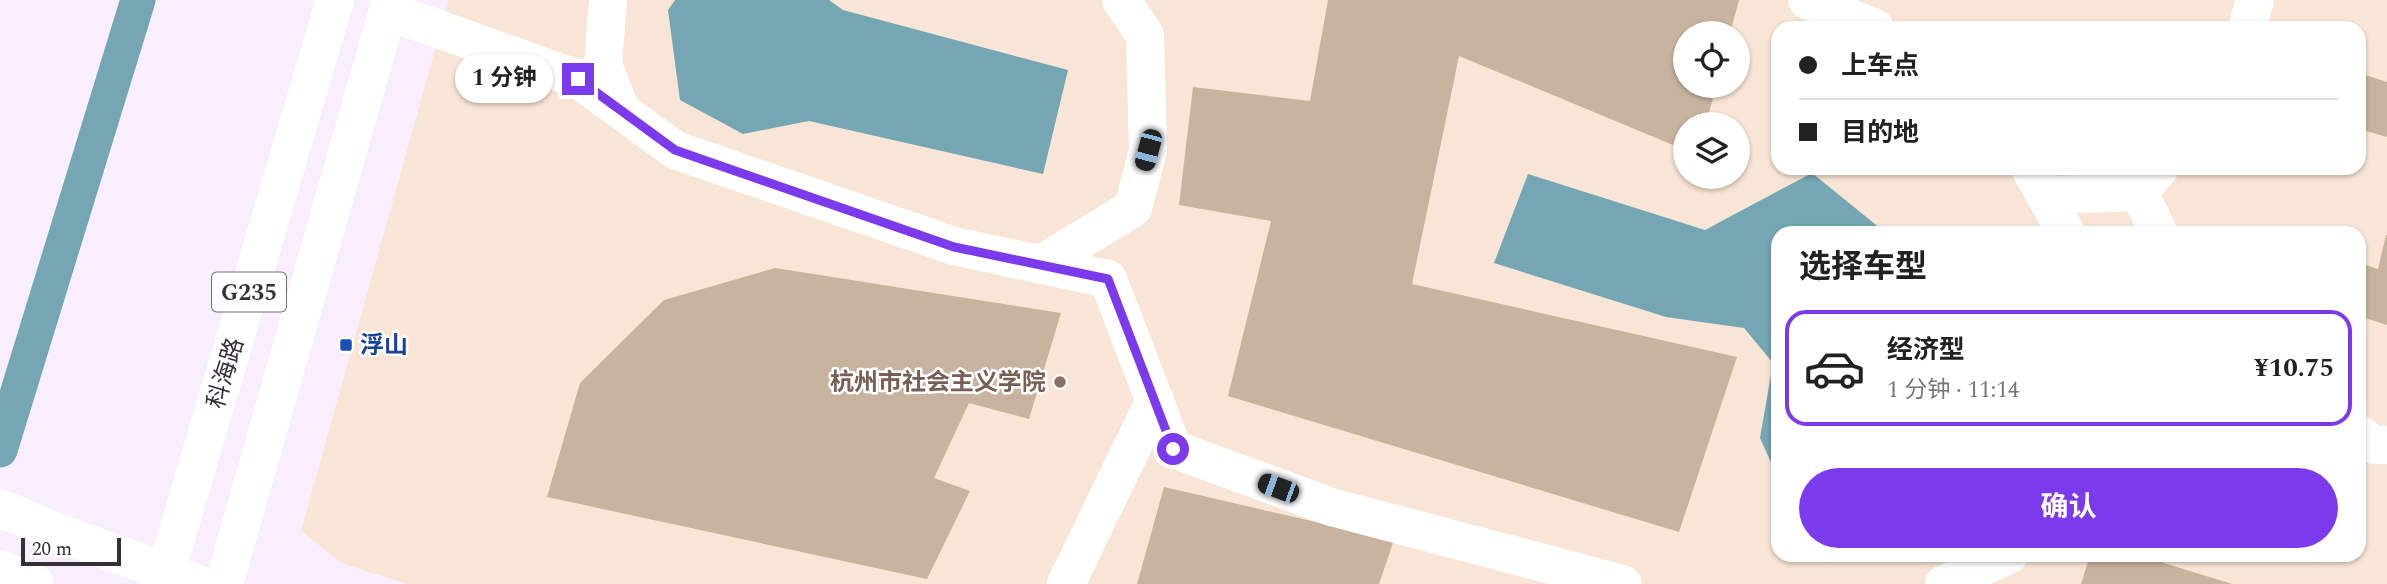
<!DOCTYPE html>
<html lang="zh">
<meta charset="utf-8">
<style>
body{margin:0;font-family:Spectral,"Noto Sans SC",serif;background:#f6f6f6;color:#222;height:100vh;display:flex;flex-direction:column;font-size:26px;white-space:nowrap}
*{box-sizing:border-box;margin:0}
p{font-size:23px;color:#767676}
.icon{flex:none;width:38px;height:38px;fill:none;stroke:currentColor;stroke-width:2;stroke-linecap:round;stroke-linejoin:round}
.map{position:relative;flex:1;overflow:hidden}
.details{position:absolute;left:1771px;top:226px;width:595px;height:336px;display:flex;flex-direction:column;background:#fff;border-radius:21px;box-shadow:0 2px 5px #0004}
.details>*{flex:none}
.top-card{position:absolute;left:1771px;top:21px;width:595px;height:154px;border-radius:21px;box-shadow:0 2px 5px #0004;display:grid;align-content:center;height:154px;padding:0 28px;background:#fff}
.controls{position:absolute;left:1673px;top:21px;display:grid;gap:14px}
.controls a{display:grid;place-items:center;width:77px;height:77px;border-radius:50%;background:#fff;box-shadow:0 2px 5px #0004;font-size:35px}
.scale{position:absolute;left:21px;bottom:18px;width:100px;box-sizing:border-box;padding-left:7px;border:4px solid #352f38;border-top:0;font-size:19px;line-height:24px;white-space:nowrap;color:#352f38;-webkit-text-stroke:5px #fff;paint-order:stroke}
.end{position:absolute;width:32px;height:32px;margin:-16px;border:9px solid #7c3aed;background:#fff;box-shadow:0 0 0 4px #fff}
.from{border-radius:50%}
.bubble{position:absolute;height:49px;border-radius:24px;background:#fff;box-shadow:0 2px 5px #0004;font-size:23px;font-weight:700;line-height:49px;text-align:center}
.car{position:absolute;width:21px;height:42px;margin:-21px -10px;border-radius:9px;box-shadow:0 0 5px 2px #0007;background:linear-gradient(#222 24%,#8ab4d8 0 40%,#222 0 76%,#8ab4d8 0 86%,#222 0)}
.top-card b{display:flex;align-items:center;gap:24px;height:66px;font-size:26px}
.top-card b+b{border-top:2px solid #e0e0e0}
.top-card i{width:18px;height:18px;background:#222}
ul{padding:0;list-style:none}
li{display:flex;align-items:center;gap:21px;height:116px;margin:0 14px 10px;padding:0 14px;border:4px solid transparent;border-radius:21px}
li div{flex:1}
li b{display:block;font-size:26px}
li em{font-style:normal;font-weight:700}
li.active{border-color:#7c3aed}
li>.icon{width:63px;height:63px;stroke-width:1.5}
h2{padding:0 28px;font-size:32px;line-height:84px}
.action{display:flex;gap:14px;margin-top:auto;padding:14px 28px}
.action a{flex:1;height:80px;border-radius:42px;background:#7c3aed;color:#fff;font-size:28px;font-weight:700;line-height:80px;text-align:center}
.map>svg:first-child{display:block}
</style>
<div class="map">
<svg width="2387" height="584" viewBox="0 0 2387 584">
<rect width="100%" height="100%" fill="#f8eefe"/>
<path fill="#f8e5d5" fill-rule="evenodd" d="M449,0H2387V584H407L342,563L301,531ZM1778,28H2359V168H1778ZM1685,33H1738V86H1685ZM1685,124H1738V177H1685ZM1778,233H2359V555H1778Z"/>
<path fill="#74a6b3" d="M675,0H829L843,10L1068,70L1043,174L809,121L743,134L680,100L668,10Z
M1812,173L1886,233H1778V478L1760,438L1773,363L1744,328L1666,317L1494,263L1528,174L1705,230Z"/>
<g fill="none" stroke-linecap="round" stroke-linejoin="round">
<path stroke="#74a6b3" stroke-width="35" d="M0,450L138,0"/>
</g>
<path fill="#c8b39e" d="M1328,0H1739L1730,33H1685V86H1716L1706,124H1685V150L1459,56L1412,284L1737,357L1679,532L1228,396L1271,221L1179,205L1193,87L1310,101Z
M2359,73L2387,82V137L2359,129Z
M2386,235H2387V325L2359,316V263L2378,269Z
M775,268L1061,313L1029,419L969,403L934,478L970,491L927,579L547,497L580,383L664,300Z
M1164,487L1394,540L1379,584H1137Z
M2090,555H2138L2232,584H2081Z"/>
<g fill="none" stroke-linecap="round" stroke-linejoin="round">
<path stroke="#fff" stroke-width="38" d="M608,0L603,65L621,110
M1807,0L1875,28
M388,11L578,79L675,150L954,246L1108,279L1173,449L1331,507L1623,584
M2247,28L2255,0
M2030,168L2066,233
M2139,192L2159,233
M2045,195L2139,192L2160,168
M1040,265L1133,208L1148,150L1145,35L1121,0
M2359,434L2374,445H2387
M1066,584L1155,400
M1944,584L2009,555"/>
<path stroke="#fff" stroke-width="38" d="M0,508L52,530L198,584
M0,569L35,584"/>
<path stroke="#fff" stroke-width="38" d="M160,584L166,572L335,0
M224,584L391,0"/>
</g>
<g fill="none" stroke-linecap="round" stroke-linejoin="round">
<path stroke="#7c3aed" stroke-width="9" d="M578,79L675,150L954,247L1108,279L1173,449"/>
</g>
<rect fill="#1a4fb4" stroke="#fff" stroke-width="2.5" x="339" y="338" width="14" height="14" rx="3.5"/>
<circle fill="#8d6e63" stroke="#fff" stroke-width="2.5" cx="1060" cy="382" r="7"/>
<g text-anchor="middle" stroke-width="5" stroke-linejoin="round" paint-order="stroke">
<rect fill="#fff" stroke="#726d74" stroke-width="2" x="212" y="272.5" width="74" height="39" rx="5"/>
<g font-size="23" font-weight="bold" fill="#352f38">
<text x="249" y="300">G235</text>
</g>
<g font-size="24" font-weight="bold" fill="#164399" stroke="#fff" text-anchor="start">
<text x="360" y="353">浮山</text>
</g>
<g font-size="24" fill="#352f38" stroke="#fff">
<text transform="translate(225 373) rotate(-73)" y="8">科海路</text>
</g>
<g font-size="24" font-weight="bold" fill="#785e54" stroke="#fff" text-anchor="end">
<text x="1046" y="390">杭州市社会主义学院</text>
</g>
</g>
</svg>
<div class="controls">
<a><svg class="icon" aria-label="locate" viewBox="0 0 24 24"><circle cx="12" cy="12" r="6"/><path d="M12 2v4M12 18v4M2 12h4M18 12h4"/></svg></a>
<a><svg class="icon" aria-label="layers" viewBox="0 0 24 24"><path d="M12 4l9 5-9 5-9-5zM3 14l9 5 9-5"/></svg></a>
</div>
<div class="scale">20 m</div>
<i class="end from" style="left:1173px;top:449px"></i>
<i class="end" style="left:578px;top:79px"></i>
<div class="bubble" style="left:455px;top:54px;width:98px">1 分钟</div>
<i class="car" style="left:1148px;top:150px;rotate:195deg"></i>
<i class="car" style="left:1278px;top:488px;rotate:290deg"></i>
<div class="top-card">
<b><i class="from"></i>上车点</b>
<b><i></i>目的地</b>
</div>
<section class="details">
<h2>选择车型</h2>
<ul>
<li class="active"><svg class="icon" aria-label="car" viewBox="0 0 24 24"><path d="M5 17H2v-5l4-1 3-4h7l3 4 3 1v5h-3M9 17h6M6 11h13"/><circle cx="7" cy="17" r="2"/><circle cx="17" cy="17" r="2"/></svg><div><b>经济型</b><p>1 分钟 · 11:14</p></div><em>¥10.75</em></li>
</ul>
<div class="action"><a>确认</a></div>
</section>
</div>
